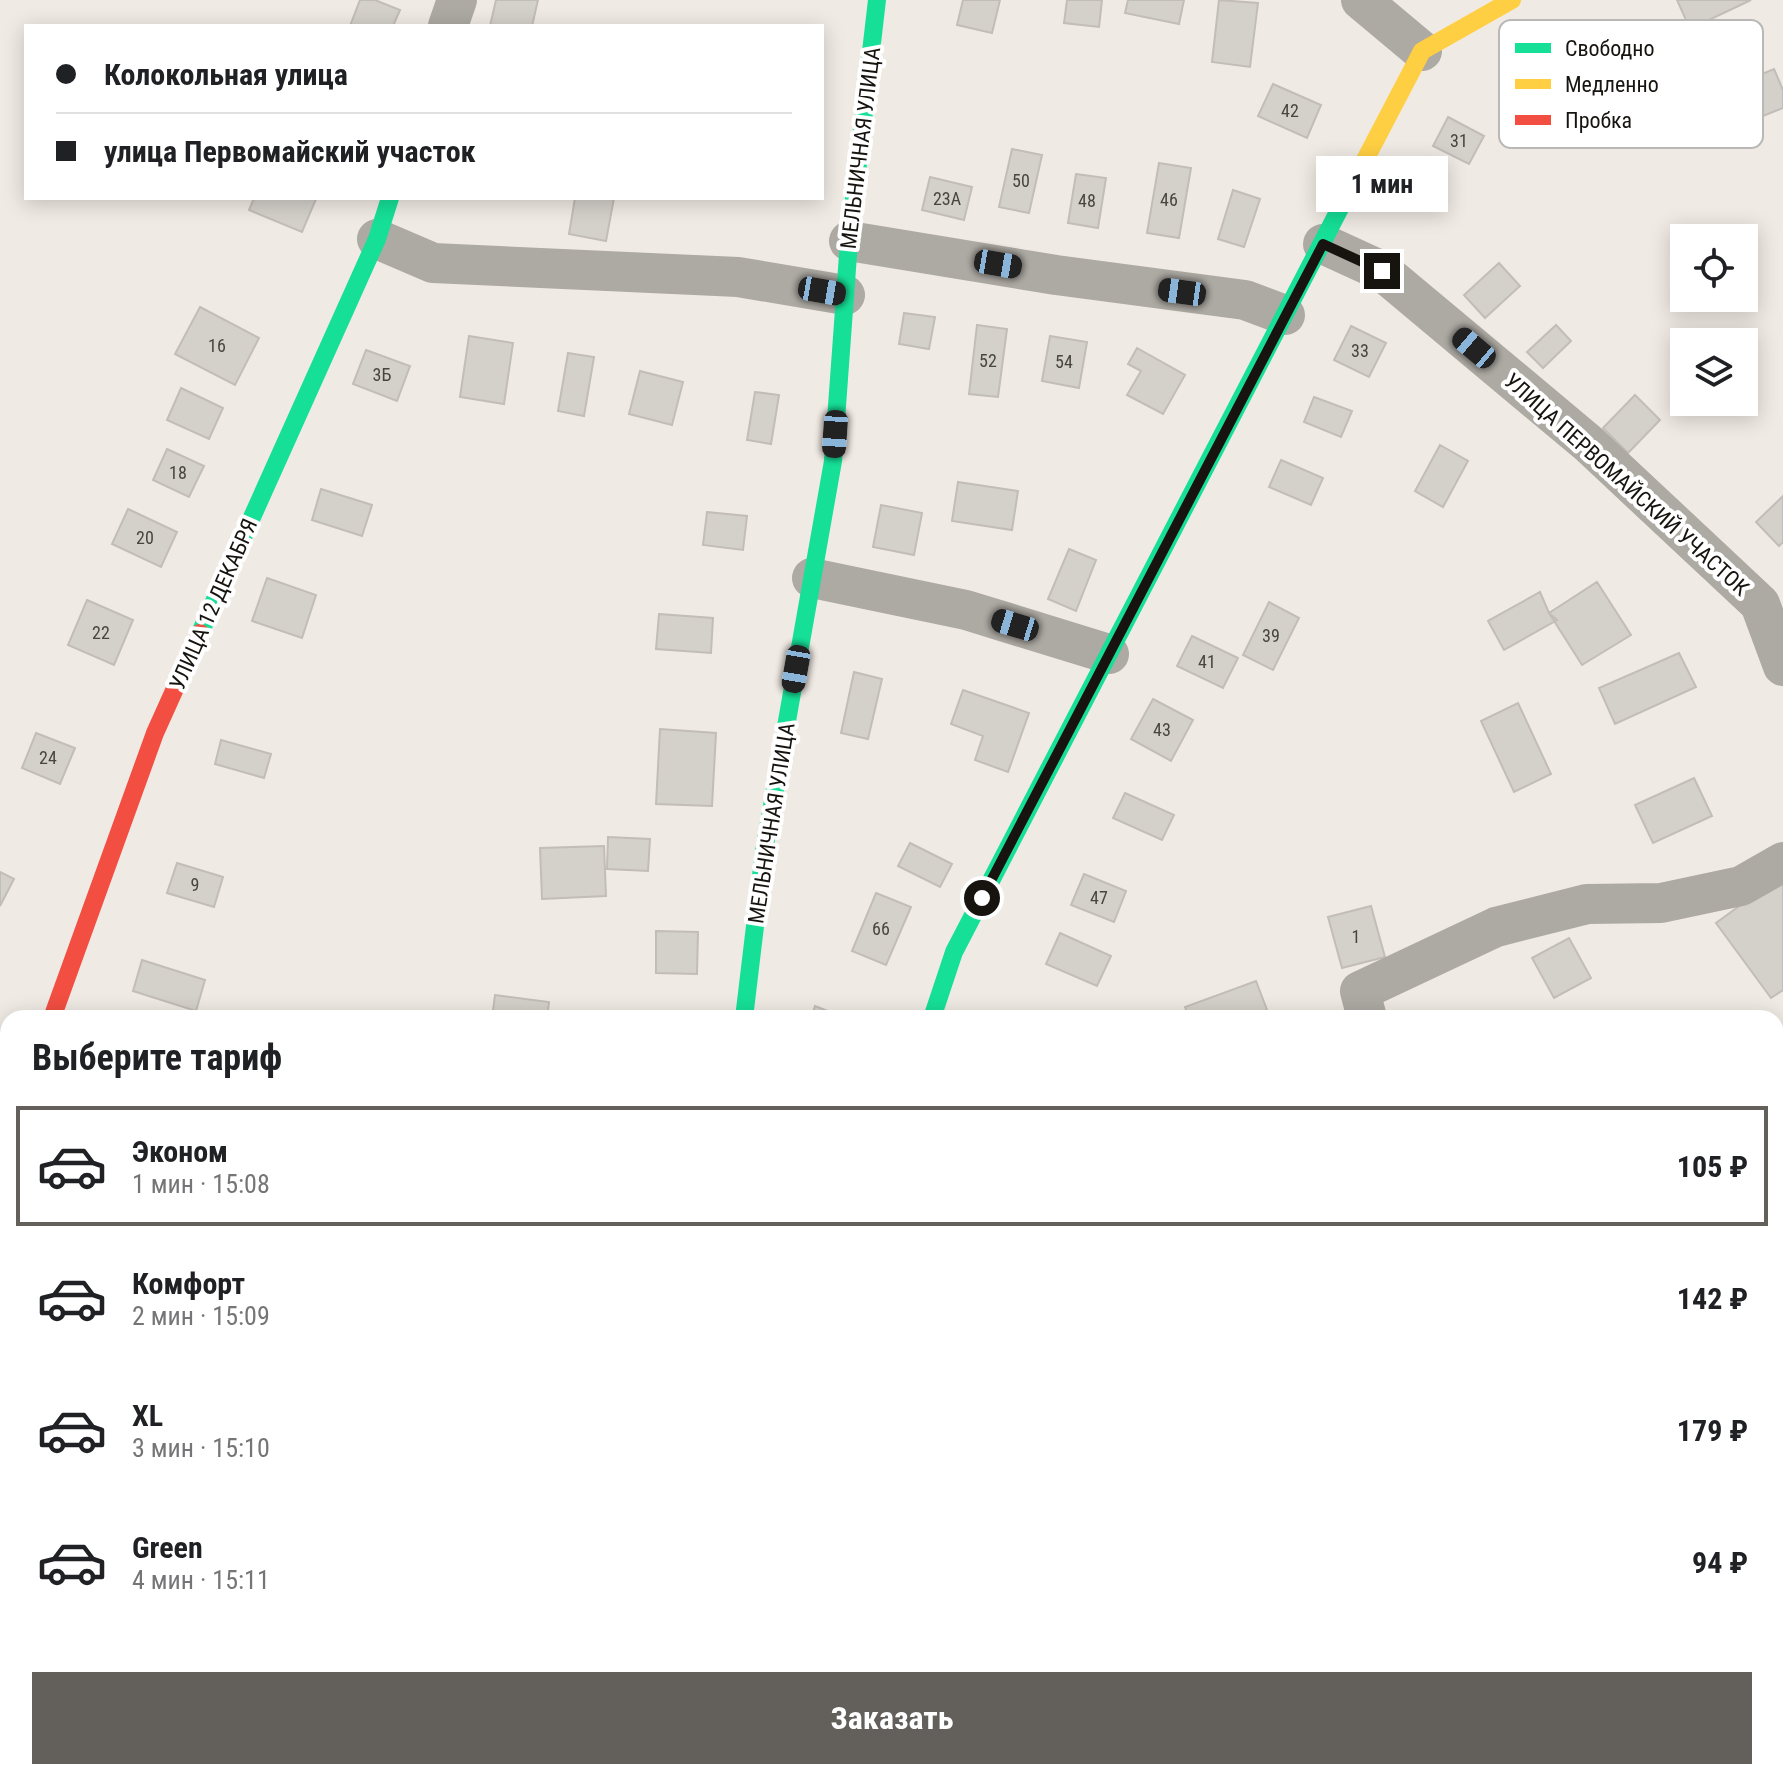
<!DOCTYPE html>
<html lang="ru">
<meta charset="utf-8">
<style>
body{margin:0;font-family:"Roboto Condensed",sans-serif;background:#f2f2f2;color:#202124;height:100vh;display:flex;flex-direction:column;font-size:30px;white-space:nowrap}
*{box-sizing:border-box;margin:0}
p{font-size:26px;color:#757577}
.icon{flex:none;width:44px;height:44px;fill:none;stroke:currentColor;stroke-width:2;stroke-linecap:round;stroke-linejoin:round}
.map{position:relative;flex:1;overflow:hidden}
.panel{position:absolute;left:0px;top:1010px;width:1784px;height:770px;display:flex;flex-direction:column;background:#fff;border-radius:24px 24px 0 0;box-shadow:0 4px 20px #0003}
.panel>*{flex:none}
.banner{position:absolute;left:24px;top:24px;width:800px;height:176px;border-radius:0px;box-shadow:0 4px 20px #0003;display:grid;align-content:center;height:176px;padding:0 32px;background:#fff}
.fabs{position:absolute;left:1670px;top:224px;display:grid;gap:16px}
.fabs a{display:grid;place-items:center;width:88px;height:88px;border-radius:0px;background:#fff;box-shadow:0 4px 20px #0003;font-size:40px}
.end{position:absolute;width:36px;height:36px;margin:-18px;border:10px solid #171410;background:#fff;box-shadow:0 0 0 4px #fff}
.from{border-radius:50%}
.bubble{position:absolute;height:56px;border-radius:0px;background:#fff;box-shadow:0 4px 20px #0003;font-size:26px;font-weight:700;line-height:56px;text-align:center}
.car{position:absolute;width:24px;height:48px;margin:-24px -12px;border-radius:10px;box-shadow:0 0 6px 2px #0007;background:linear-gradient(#222 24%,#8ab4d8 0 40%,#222 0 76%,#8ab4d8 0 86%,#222 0)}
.banner b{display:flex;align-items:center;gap:28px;height:76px;font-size:30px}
.banner b+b{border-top:2px solid #e0e0e0}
.banner i{width:20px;height:20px;background:#202124}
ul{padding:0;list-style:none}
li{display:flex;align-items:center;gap:24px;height:120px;margin:0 16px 12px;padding:0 16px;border:4px solid transparent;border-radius:0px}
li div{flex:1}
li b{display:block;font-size:30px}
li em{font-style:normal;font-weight:700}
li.current{border-color:#635f5a}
li>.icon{width:72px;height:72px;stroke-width:1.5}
h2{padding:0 32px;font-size:36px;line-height:96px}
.action{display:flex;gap:16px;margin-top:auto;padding:16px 32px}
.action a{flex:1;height:92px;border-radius:0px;background:#635f5a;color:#fff;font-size:32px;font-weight:700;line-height:92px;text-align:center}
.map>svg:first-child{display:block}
</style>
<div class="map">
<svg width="1783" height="1779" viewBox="0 0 1783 1779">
<rect width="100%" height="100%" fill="#f0eae4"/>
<path fill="#d4d0ca" stroke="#c2bdb9" stroke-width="2" d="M360,0H375L400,10L393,26H350Z
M496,0H538L532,26H490Z
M963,0H1000L992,33L957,25Z
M1067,0H1102L1099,27L1064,23Z
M1128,0H1184L1179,24L1125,13Z
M1219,0L1258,3L1250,67L1212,62Z
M1677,0H1751L1690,29Z
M1774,69L1783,90V108L1738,126L1723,90Z
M1273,84L1321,105L1307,138L1258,116Z
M1448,117L1484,136L1469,164L1433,146Z
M1012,149L1042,155L1029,213L999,207Z
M1159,163L1191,168L1179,238L1147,233Z
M1076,174L1106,178L1098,228L1068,223Z
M930,177L972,187L964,220L922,210Z
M1233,190L1260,199L1244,247L1218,239Z
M254,198H315L316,199L302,232L249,210Z
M575,198H614L606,241L569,234Z
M1499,263L1520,286L1485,318L1464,295Z
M200,307L259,338L235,385L175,354Z
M904,313L935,317L929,349L899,344Z
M977,325L1007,329L998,397L969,394Z
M1556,325L1571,341L1543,368L1527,352Z
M1351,326L1386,343L1369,377L1334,360Z
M469,336L513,343L504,404L460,397Z
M1050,336L1087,342L1079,388L1042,381Z
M1137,348L1185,375L1163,414L1127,395L1141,371L1128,364Z
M366,350L410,366L397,401L353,384Z
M568,353L594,357L584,416L558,411Z
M640,371L683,382L672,425L629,414Z
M181,388L223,408L209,439L167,420Z
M755,392L779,395L771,444L747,440Z
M1635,395L1660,420L1628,453L1603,428Z
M1314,397L1352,411L1341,437L1304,422Z
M1440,445L1468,461L1443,507L1415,491Z
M167,449L204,466L189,497L153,480Z
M1281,460L1323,478L1311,505L1269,487Z
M958,482L1018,491L1012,530L952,521Z
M321,489L372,505L362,536L312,520Z
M1783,496V542L1779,546L1756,522Z
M881,505L922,513L914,555L873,547Z
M128,509L177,532L161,567L112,544Z
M707,512L747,516L743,550L703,545Z
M1069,549L1096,560L1076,611L1048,599Z
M267,578L316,595L302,638L252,621Z
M1597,582L1631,635L1582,665L1549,613Z
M1540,592L1549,613L1557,620L1504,650L1488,621Z
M87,600L133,620L114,665L68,645Z
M1269,602L1299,618L1273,670L1243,655Z
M659,614L713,618L711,653L656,649Z
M1192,636L1238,658L1223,688L1177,666Z
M1679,653L1696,687L1615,724L1599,688Z
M854,672L882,679L868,739L841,733Z
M963,690L1029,713L1008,772L975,760L983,736L951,724Z
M1153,699L1193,720L1171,761L1131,739Z
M1518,703L1551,774L1514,792L1481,721Z
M660,729L716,733L712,806L656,804Z
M36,733L75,748L60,784L22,768Z
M221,740L271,754L264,778L215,764Z
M1694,778L1712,816L1653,843L1635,805Z
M1125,793L1174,815L1162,840L1113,818Z
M608,837L650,839L648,871L607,869Z
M910,843L952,864L940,887L898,866Z
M604,846L606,896L542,899L540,848Z
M177,863L223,877L214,907L167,893Z
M0,872L14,879L0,906Z
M1084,874L1126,891L1114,922L1071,905Z
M1783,874V990L1771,998L1716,923Z
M876,893L911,907L886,965L852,951Z
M1371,906L1385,957L1342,968L1328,917Z
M656,931L698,932L697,974L656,973Z
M1060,933L1111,956L1097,986L1046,964Z
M1569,938L1591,978L1554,998L1532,958Z
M142,960L205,980L196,1011L133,991Z
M1256,981L1269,1015L1189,1018L1185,1007Z
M495,995L549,1002L547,1018H492Z
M815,1006L845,1018H811Z
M1783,1034V1070L1776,1061V1039Z
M1783,1210V1255L1777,1261L1776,1215Z
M0,1257L8,1259V1334L0,1333Z
M0,1379L8,1380V1423L0,1421Z
M1783,1388V1422L1776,1416V1397Z
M293,1772H355L354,1779H292Z
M584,1772H638V1779H584Z
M958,1772H1006L1010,1779H962Z
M1068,1772H1115L1118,1779H1070Z
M1242,1772H1288L1264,1779H1244Z"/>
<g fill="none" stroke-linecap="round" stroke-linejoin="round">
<path stroke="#ada9a3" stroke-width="40" d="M1361,0L1422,51
M448,26L457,0
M377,239L433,263L738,277L845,295
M849,241L1056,275L1245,300L1285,315
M1323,244L1382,271L1589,444L1760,604L1783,666
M812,578L966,610L1109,654
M1367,1018L1360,991L1496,927L1587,904L1661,903L1741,886L1783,862
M1776,1161L1783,1157
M0,1162L8,1140
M0,1211L8,1212
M1776,1579L1783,1569
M752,1772L753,1779
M1192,1772L1194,1779
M245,1779L246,1772
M1692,1779L1695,1772"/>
<path stroke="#16e098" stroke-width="18" d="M200,633L377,239L390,198
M744,1018L764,851L833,461L849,241L877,0
M932,1018L954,952L1365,160"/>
<path stroke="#ffcf43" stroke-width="18" d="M1365,160L1422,51L1512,0"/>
<path stroke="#f24e42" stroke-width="18" d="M52,1018L155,733L200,633"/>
</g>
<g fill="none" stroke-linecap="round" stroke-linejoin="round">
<path stroke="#171410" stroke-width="10" d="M982,898L1323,244L1382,271"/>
</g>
<g text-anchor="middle" stroke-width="8" stroke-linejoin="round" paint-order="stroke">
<g font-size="18" fill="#484540">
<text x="1290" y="117">42</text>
<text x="1459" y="147">31</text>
<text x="1021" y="187">50</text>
<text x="947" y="205">23А</text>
<text x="1169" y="206">46</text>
<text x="1087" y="207">48</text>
<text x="217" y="352">16</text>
<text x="1360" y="357">33</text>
<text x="988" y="367">52</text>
<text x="1064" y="368">54</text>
<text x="382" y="381">3Б</text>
<text x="178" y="479">18</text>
<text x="145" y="544">20</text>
<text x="101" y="639">22</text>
<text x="1271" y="642">39</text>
<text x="1207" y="668">41</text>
<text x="1162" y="736">43</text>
<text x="48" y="764">24</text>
<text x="195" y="891">9</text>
<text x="1099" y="904">47</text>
<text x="881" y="935">66</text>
<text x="1356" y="943">1</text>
</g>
<g font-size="22" fill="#171410" stroke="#fff">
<text transform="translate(860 148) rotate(-83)" y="8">МЕЛЬНИЧНАЯ УЛИЦА</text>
<text transform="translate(1627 484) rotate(42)" y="8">УЛИЦА ПЕРВОМАЙСКИЙ УЧАСТОК</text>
<text transform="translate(213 604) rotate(-66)" y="8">УЛИЦА 12 ДЕКАБРЯ</text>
<text transform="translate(771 823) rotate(-81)" y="8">МЕЛЬНИЧНАЯ УЛИЦА</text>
</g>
</g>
<rect x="1499" y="20" width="264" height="128" rx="12" fill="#fff" stroke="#b9b8b7" stroke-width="2"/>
<rect x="1515" y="43" width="36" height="10" fill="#16e098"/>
<rect x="1515" y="79" width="36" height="10" fill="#ffcf43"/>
<rect x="1515" y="115" width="36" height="10" fill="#f24e42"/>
<g font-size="22" fill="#171410">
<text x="1565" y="56">Свободно</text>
<text x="1565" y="92">Медленно</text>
<text x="1565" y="128">Пробка</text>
</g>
</svg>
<div class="fabs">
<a><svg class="icon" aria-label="locate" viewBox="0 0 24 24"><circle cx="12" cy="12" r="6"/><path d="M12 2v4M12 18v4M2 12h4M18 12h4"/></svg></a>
<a><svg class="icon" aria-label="layers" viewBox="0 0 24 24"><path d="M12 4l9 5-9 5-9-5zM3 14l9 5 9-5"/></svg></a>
</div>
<i class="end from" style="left:982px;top:898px"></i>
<i class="end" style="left:1382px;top:271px"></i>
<div class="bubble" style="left:1316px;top:156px;width:132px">1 мин</div>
<i class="car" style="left:998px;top:264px;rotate:100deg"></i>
<i class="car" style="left:822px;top:291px;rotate:100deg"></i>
<i class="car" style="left:1182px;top:292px;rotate:278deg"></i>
<i class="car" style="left:1474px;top:348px;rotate:310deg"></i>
<i class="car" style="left:835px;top:434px;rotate:184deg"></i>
<i class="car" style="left:1015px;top:625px;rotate:287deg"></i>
<i class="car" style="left:796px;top:669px;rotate:190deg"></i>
<div class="banner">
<b><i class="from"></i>Колокольная улица</b>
<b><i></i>улица Первомайский участок</b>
</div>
<section class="panel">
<h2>Выберите тариф</h2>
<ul>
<li class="current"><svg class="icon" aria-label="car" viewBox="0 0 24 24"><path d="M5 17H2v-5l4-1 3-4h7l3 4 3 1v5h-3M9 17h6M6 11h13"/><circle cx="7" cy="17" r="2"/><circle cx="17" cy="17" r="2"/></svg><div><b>Эконом</b><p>1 мин · 15:08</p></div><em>105 ₽</em></li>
<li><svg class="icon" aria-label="car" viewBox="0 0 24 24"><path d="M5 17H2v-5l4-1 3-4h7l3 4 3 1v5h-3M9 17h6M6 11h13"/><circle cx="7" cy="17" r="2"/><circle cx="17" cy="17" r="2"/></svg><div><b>Комфорт</b><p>2 мин · 15:09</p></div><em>142 ₽</em></li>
<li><svg class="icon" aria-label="car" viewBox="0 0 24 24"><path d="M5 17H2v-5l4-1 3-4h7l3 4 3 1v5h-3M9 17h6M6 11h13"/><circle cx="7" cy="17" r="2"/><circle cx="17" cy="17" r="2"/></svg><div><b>XL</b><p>3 мин · 15:10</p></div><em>179 ₽</em></li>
<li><svg class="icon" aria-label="car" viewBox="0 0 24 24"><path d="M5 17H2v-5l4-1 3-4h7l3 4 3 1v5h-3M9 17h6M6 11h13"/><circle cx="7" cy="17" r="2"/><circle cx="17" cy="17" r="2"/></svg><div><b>Green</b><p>4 мин · 15:11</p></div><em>94 ₽</em></li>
</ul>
<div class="action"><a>Заказать</a></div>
</section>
</div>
